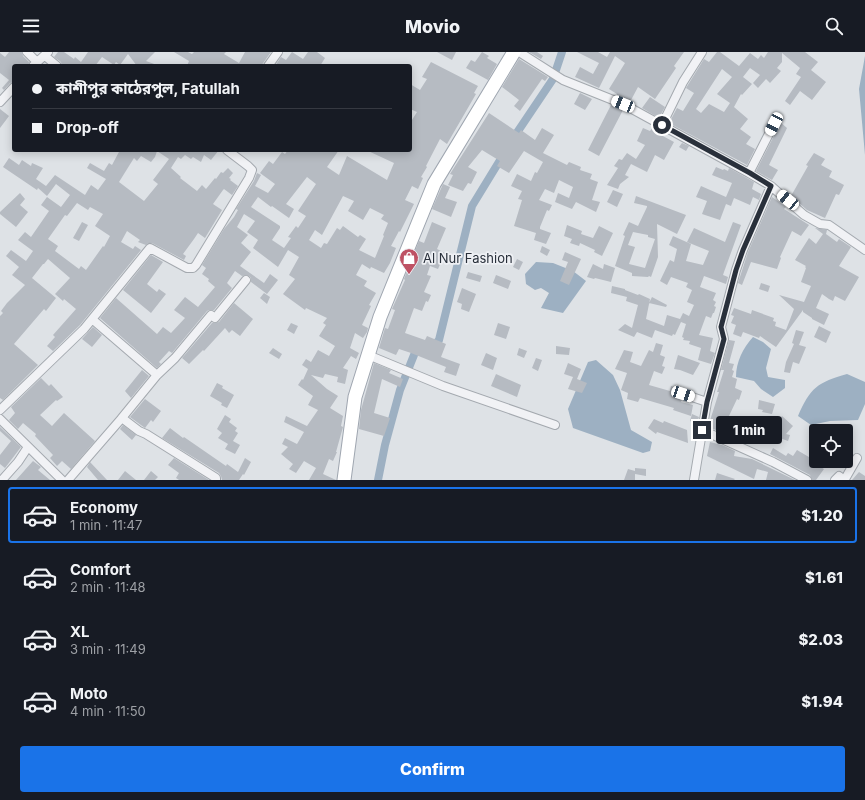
<!DOCTYPE html>
<meta charset="utf-8">
<style>
body{margin:0;font-family:Inter,"Noto Sans Bengali",sans-serif;background:#242831;color:#f1f3f6;height:100vh;display:flex;flex-direction:column;font-size:15px;white-space:nowrap}
*{box-sizing:border-box;margin:0}
p{font-size:13px;color:#9ea1a6}
.icon{flex:none;width:22px;height:22px;fill:none;stroke:currentColor;stroke-width:2;stroke-linecap:round;stroke-linejoin:round}
.map{position:relative;height:428px;overflow:hidden}
.panel{display:flex;flex-direction:column;background:#171b24;flex:1}
.panel>*{flex:none}
.top-card{position:absolute;left:12px;top:12px;width:400px;height:88px;border-radius:4px;box-shadow:0 2px 10px #0003;display:grid;align-content:center;height:88px;padding:0 20px;background:#171b24}
.controls{position:absolute;left:809px;top:372px;display:grid;gap:8px}
.controls a{display:grid;place-items:center;width:44px;height:44px;border-radius:4px;background:#171b24;box-shadow:0 2px 10px #0003;font-size:20px}
.end{position:absolute;width:18px;height:18px;margin:-9px;border:5px solid #29303b;background:#fff;box-shadow:0 0 0 2px #fff}
.from{border-radius:50%}
.bubble{position:absolute;height:28px;border-radius:4px;background:#171b24;box-shadow:0 2px 10px #0003;font-size:13px;font-weight:800;line-height:28px;text-align:center}
.car{position:absolute;width:12px;height:24px;margin:-12px -6px;border-radius:5px;box-shadow:0 0 3px 1px #0007;background:linear-gradient(#fff 24%,#345 0 40%,#fff 0 76%,#345 0 86%,#fff 0)}
.top-card b{display:flex;align-items:center;gap:14px;height:38px;font-size:15px}
.top-card b+b{border-top:1px solid #363941}
.top-card i{width:10px;height:10px;background:#f1f3f6}
ul{padding:7px 0 0;list-style:none}
li{display:flex;align-items:center;gap:12px;height:56px;margin:0 8px 6px;padding:0 12px;border:2px solid transparent;border-radius:4px}
li div{flex:1}
li b{display:block;font-size:15px}
li em{font-style:normal;font-weight:800}
li.on{border-color:#1a73e8}
li>.icon{width:36px;height:36px;stroke-width:1.5}
.action{display:flex;gap:8px;margin-top:auto;padding:8px 20px}
.action a{flex:1;height:46px;border-radius:4px;background:#1a73e8;color:#fff;font-size:16px;font-weight:800;line-height:46px;text-align:center}
header{display:flex;justify-content:space-between;align-items:center;height:52px;padding:0 20px;background:#171b24;font-size:18px;font-weight:800}
.map>svg:first-child{display:block}
</style>
<header><svg class="icon" aria-label="menu" viewBox="0 0 24 24"><path d="M4 6h16M4 12h16M4 18h16"/></svg>Movio<svg class="icon" aria-label="search" viewBox="0 0 24 24"><circle cx="10" cy="10" r="6"/><path d="M15 15l6 6"/></svg></header>
<div class="map">
<svg width="865" height="428" viewBox="0 0 865 428">
<rect width="100%" height="100%" fill="#dee2e6"/>
<path fill="#9db0c2" d="M865,4V103L859,37Z
M536,210L553,211L573,219L586,229L563,261L541,256L549,241L541,236L535,238L526,232L525,222Z
M753,285L763,290L771,297L766,316L768,325L785,328V336L773,345L761,337L754,329L736,325C736,310 743,296 753,285Z
M596,308L613,323L620,338L631,378L652,390L650,399L643,401L573,376L568,357L588,310Z
M847,322L865,330V352L858,368L830,369L811,373L798,364C810,336 818,330 847,322Z"/>
<g fill="none" stroke-linecap="round" stroke-linejoin="round">
<path stroke="#9db0c2" stroke-width="8" d="M512,88L553,27L562,0
M432,296L439,288L472,154L505,100
M378,428L385,393L400,338L416,298H421"/>
</g>
<path fill="#b6bbc2" fill-rule="evenodd" d="M9,0H22L23,4L29,10L28,14H14V30L10,31L4,38L2,36L9,28L0,21V1L5,5Z
M58,0H64L74,7L75,5L81,10L88,0H155L146,9L157,13L137,14L128,2L120,13L116,10L114,13L102,5L95,14H62L61,10L54,5Z
M174,0H188L192,2L194,0H226L224,2L239,11L245,0H271L261,14H187L189,9Z
M292,0L303,7L308,0H317L325,6L320,14H275L281,5L286,8Z
M437,0H456L452,8Z
M482,0L489,4L487,6L497,12L488,28L466,16L471,8L475,10Z
M529,0H537L543,4L541,7Z
M577,0H598L607,5L610,0H684L674,14L676,16L655,47L638,35L630,50L617,43V42L609,37L625,11L615,4L599,36L575,25L580,15L593,22L599,11Z
M717,0H720L739,14L750,1L758,7L761,3L764,6L768,0H805L818,10L811,18L826,30L812,48L800,39L790,53L785,49L801,25L796,22L800,16L782,1V10L777,16L781,19L770,31L766,27L758,36L753,31L760,23L750,16L743,25L752,32L742,43L741,42L734,55L748,67L740,77L751,85L746,92L755,97L747,113L669,71L677,56L683,59L694,41L686,36L704,7L709,10ZM722,17L732,25L717,42L730,51L724,60L709,52L701,61L696,57Z
M519,7L548,25L545,29L542,27L520,59L514,54L519,48L502,35Z
M431,10L478,34L474,41L476,42L447,92L440,87L426,114L427,115L421,125L423,126L418,137L412,134L405,148L414,152L400,180L399,179L391,194L396,196L390,211L384,221L371,215L370,217L362,212L356,223L367,229L364,234L376,241L369,253L371,254L362,273L368,276L367,280L363,286L355,281L350,296L359,301L356,307L351,304L343,316L348,318L345,332L337,330L338,325L325,322L323,326L311,323L327,337L338,344L330,356L343,364L341,374L343,375L336,400H337L333,409L329,407L323,422L336,428H309L316,416L304,409L296,421L289,417L293,412L281,402L288,395L282,392L285,386L297,392L304,380L284,370L286,364L307,374L318,358L308,353L313,344L298,333L302,327L303,328L308,317L302,313L306,307L311,310L318,298L329,304L335,294L319,284L326,273L323,271L327,266L306,256L305,258L283,242L295,227L289,223L299,205L288,198L278,215L253,196L258,188L247,180L255,169L244,162L237,175L248,183L241,191L251,200L240,214L264,231L270,222L278,228L267,242L251,230V226L249,224L246,223L242,224L235,219L227,231L232,236L214,258H209L207,259L172,301L169,299L159,310L161,312L157,316L100,266L116,246L157,282L163,275L171,281L185,266L174,258L185,245L198,255L215,235L208,229L209,227L202,222L206,216L202,213L224,177L234,165L238,158L236,157L254,129L257,121L261,123L255,134L268,141L275,132L260,121L269,109L273,112L282,100L285,102L288,98H339L327,115L339,123L347,104L387,128L394,111L366,98H410V71L417,60L410,57V32L420,38L427,27L422,25ZM307,125L316,132L298,159L306,164L298,176L296,174L288,185L291,186L284,196L272,188L280,176V174L251,155L258,145L271,155L272,154L289,166L294,157L286,152ZM343,144L354,149L348,159L363,168L370,156L384,163L381,167L388,171L383,183L384,184L375,206L359,198L366,187L360,183L358,185L343,174L340,178L337,176L327,192L324,191L321,196L309,188L315,178L322,183Z
M580,41L592,47L585,58L574,52Z
M650,45L665,55L659,66L642,56Z
M611,53L623,58L599,104L588,98Z
M0,57L9,64L0,76Z
M489,61L519,81L521,78L535,88L542,76L554,83L543,101L567,113L569,110L581,115L580,118L592,122L590,127L598,130L592,148L600,150L596,160L576,150L572,157L555,150L558,141L569,146L573,135L559,128L554,141L545,137L539,148L552,153L549,159L547,158L540,175V177L551,181L546,192L534,188L536,181L514,174L522,148L518,147L522,139L511,134L517,122L531,129L535,120L537,121L543,110L524,99L509,121L497,114L500,109L482,98L468,115L477,120L471,132L468,131L463,139L448,133L453,123L450,122Z
M779,69L787,76L769,113L778,118L772,128L756,119L779,74Z
M653,75L662,80L661,83L674,90L664,108L655,103L647,120L631,112L625,123L629,125L620,132L618,137L607,133L618,116L614,114L619,107L622,108L627,101L636,107L645,93L637,89L643,76L650,79Z
M682,91L689,94L686,99L679,95Z
M120,98H219L211,108L204,103L201,110L193,105L191,107L185,103L181,107L178,105L171,116L181,125L180,126L197,139L202,133L206,137L215,126L216,127L221,120L223,121L228,116L233,121L229,126L231,127L230,128L238,134L232,143L224,137L223,138L213,152L222,158L205,186L198,181L194,187L183,202L186,204L184,208L152,191H148L146,193L138,190L140,188L127,179L121,190L133,197L135,194L141,198L80,273L53,299L47,294L55,285L53,283L76,257L64,247L63,249L55,242L70,226L48,207L44,212H43L32,226L56,246L46,259L44,257L14,292L38,313L3,348L0,346V264L3,261L1,259L7,251L25,233L12,223L19,215L6,204L11,198L26,209L33,199L18,188L25,180L31,185L49,159L41,153L47,145L61,155L70,143L56,132L47,144L38,136L37,138L3,115L9,106L19,113L22,108L31,114L32,111L43,116L36,127L46,134L55,123L85,143L91,133L98,138L106,127L87,116L90,111L104,119L109,111L112,113ZM157,99L169,107L153,128L158,132L144,149L119,130L134,106L137,109L141,104L151,110L155,105ZM77,151L88,158L90,155L103,162L95,174L110,184L104,195L103,194L86,218L81,214L79,217L55,199L58,194L48,187L65,163L67,164Z
M814,101L825,107L821,113L832,119L829,125L844,133L839,143L836,142L825,166L807,158L791,144L808,114L806,113Z
M716,115L723,118L724,117L728,119L729,116L754,130L752,137L761,142L759,148L753,145L750,153L734,146L731,154L726,152L720,168L702,162L707,149L696,145L701,134L726,145L732,131L712,123Z
M443,132L450,135L445,146L457,150L451,165L432,157Z
M613,138L623,142L617,155L607,150Z
M20,141L25,147L20,153L28,160L16,175L0,162V160Z
M636,144L686,163L677,182L657,172L658,205L651,225L649,224L648,225L632,224V221L615,214L625,184L623,183L629,170L638,174L647,155V154L634,151ZM633,180L648,183V185L655,187L645,216L629,212L635,195L628,193Z
M772,145L786,155L784,157L809,173L801,184L792,179L780,205L781,206L777,217L751,210L742,233L738,231L748,200Z
M82,170L88,173L79,189L73,186Z
M432,170L446,176L437,197L445,201L438,217L430,214L427,223L431,224L424,240L431,243L428,250L426,249L422,259L414,256L405,281L425,288L427,284L446,292L441,305L460,312L456,324L444,320L446,315L411,301L399,297L396,303L379,296L385,276L388,277L395,258L392,257L405,228L404,227L419,189L424,191Z
M733,170L741,173L724,220L723,223L728,225L726,232L704,224L700,235L716,241L713,248L716,250L714,254L716,255L714,261H713L711,266L706,264L699,283L713,286L710,299L715,301L711,312L698,308L701,296L689,292L690,289L683,288L684,286L682,285L686,272L681,270L675,283L673,282L672,284L655,278L652,286L637,280L634,285L618,278L625,272L632,276L638,253L626,249L627,245L611,241L612,234L625,237V238L638,243L639,242L650,247L646,267L664,274L667,263L680,267L683,261L689,264L694,253L687,250L692,238L686,235L688,231L671,225L667,233L660,229L670,208L674,210L677,197L669,193L673,184L691,192L686,209L703,213L709,199L687,190L694,176L725,190Z
M567,173L582,179L581,182L593,186L599,174L613,181L602,204L594,200L595,198L580,191L579,194L570,191L572,187L564,184Z
M815,176L827,178L826,182L837,190L839,187L851,195L839,214L859,225L845,249L835,244L833,249L829,247L822,242L816,256L829,262L824,273L812,267V266L803,260V258L776,295L760,284L759,286L743,280L741,285L733,282L736,273L731,271L734,264L731,263L734,256L751,262L752,258L774,266L773,269L776,270L775,274L786,278L794,257L779,243L804,250L811,234L801,230L806,216L805,215L806,214L795,208L809,186L816,192L823,182Z
M542,194L550,198L547,204L540,200Z
M565,200L581,207L569,233L560,229L568,210L562,208Z
M151,203L163,210L147,232L157,240L159,237L166,242L151,261L123,238Z
M517,207L523,210L519,218L513,215Z
M593,212L603,217L604,212L615,216L611,230L595,226L594,227L587,225Z
M468,220L482,224L480,230L466,226Z
M496,223L511,229L508,237L493,231Z
M761,231L770,234L768,240L759,237Z
M462,236L476,242L469,260L461,257L462,252L457,250Z
M264,241L270,245L267,252L260,246Z
M652,245L667,253L666,255L649,251Z
M234,251L253,267L240,284L232,278L229,281L225,276L204,299L203,298L189,312L182,306L212,271H215L219,270Z
M291,271L298,274L294,282L287,278Z
M498,271L510,275L506,287L494,283Z
M819,274L831,280L826,291L814,285Z
M93,275L102,283L92,295L82,287Z
M796,278L804,280L799,293L806,295L799,312L793,310L790,321L784,320L786,310L794,292L792,291Z
M729,288L735,289L729,311L734,312L732,318L734,319L732,325L737,327L735,336L742,339L739,348L737,347L729,364L733,366L727,382L708,375L719,340H717L718,337L724,318H721Z
M656,291L663,293L660,303L665,305L662,314L665,315L662,322L654,319L649,333L670,339L671,334L680,337L678,343L679,346L682,347L681,350L693,353L691,364L673,358L674,356L640,346L638,350L627,347L628,341L621,338L627,321L615,317L624,298L633,300L630,310L641,314L649,298L653,300Z
M556,294L570,296L569,303L556,302Z
M273,296L282,302L279,307L269,301Z
M519,296L527,299L524,306L517,303Z
M486,301L497,306L493,318L481,313Z
M678,303L700,311L693,323L680,318L674,317Z
M536,306L542,308L538,319L532,316Z
M374,311L391,318L389,321L403,327L400,335L382,327L374,361L390,366L384,384L359,377L361,358Z
M568,311L581,317L577,327L587,331L582,341L568,337L573,325L564,322Z
M142,318L149,324L131,346L125,339Z
M496,322L521,333L517,345L491,334Z
M41,326L49,334L51,332L63,345L57,349L56,348L40,363L52,374L64,361L95,389L71,417L62,409L57,414L50,406L53,403L35,384L36,382L23,371L18,377L9,368L15,361L11,355Z
M217,331L223,334L222,336L234,343L227,356L221,353L222,351L210,344Z
M145,347L161,359L153,370L151,368L145,376L130,365Z
M759,348L775,352L772,362L762,360L763,358L758,357Z
M692,362L699,365L697,371L690,369Z
M225,363L231,367L229,370L237,376L235,379L238,381L233,389L240,393L235,402L225,397L228,392L218,386L222,381L217,377Z
M782,364L793,374L786,382L790,383L788,389L777,385L782,373L777,370Z
M654,367L663,371L664,369L687,378L688,391L657,380L656,382L648,376Z
M123,373L136,383L132,388L120,377Z
M0,375L21,395L5,416L0,412V403L11,389L0,379Z
M170,376L183,386L184,385L226,414L227,412L238,420L245,406L251,410L244,423L243,422L239,428H222L221,424L219,421L162,386Z
M710,390L722,393L735,399L734,404L752,407L795,428H766L768,420L757,417L754,427L707,404Z
M773,396L786,404L788,401L793,404L797,398L814,408L813,410L824,417L816,428H812L810,423L770,402Z
M174,406L209,428H179L176,426L179,421L168,413Z
M33,409L41,415L38,418L50,428H16Z
M90,410L107,428H98L87,415Z
M635,416L646,417V424L635,422V428H624L628,417L635,419Z
M125,419L136,428H118Z
M151,419L158,425L155,428H144Z
M859,420L865,424V428H852Z
M717,421L735,427L734,428H715Z"/>
<g fill="none" stroke-linecap="round" stroke-linejoin="round">
<g stroke="#a4a9af" stroke-width="10">
<path id="street" d="M27,0L37,10
M519,0L563,28L623,52L749,121L771,134L804,163L820,172L829,173L865,198
M45,4L57,14
M33,14L48,0
M268,14L278,0
M0,50L14,35
M662,73L683,30L702,0
M749,121L774,72
M92,267L157,323L175,306L211,263L215,266L246,228
M368,303L443,334L555,373
M683,342L707,350
M0,358L84,277L150,196L187,216H193L196,213L249,126L252,118L248,114L227,98
M122,366L139,379L146,382L216,426V428
M0,367L62,428
M702,378L773,410L807,428
M2,428L18,410L28,395
M68,428L121,367L157,323
M694,428L707,350L724,287L721,275L736,218L743,198L771,134
M835,428L839,424L843,427H845L857,406"/>
</g>
<g stroke="#9fa6b0" stroke-width="15">
<path id="primary" d="M344,428L355,345L380,265L434,132L514,0"/>
</g>
<use href="#street" stroke="#f1f2f5" stroke-width="8"/>
<use href="#primary" stroke="#fff" stroke-width="13"/>
</g>
<g fill="none" stroke-linecap="round" stroke-linejoin="round">
<path stroke="#29303b" stroke-width="5" d="M662,73L750,121L771,134L743,198L736,218L721,275L724,287L707,350L702,378"/>
</g>
<defs>
<g id="shop-pin" transform="scale(1)"><path d="M0 17L-7.5 6A9.5 9.5 0 1 1 7.5 6Z" fill="#be5163" stroke="#eef0f4"/><path d="M-5-2.5h2.3a2.7 3.5 0 0 1 5.4 0H5L5.5 6h-11ZM-1.5-2.5h3a1.5 2.3 0 0 0-3 0Z" fill="#fff"/></g>
</defs>
<g fill-rule="evenodd">
<use href="#shop-pin" x="409" y="206"/>
</g>
<g text-anchor="middle" stroke-width="3.5" stroke-linejoin="round" paint-order="stroke">
<g font-size="13" fill="#29303b" stroke="#eef0f4" text-anchor="start">
<text x="423" y="211">Al Nur Fashion</text>
</g>
</g>
</svg>
<div class="controls">
<a><svg class="icon" aria-label="locate" viewBox="0 0 24 24"><circle cx="12" cy="12" r="6"/><path d="M12 2v4M12 18v4M2 12h4M18 12h4"/></svg></a>
</div>
<i class="end from" style="left:662px;top:73px"></i>
<i class="end" style="left:702px;top:378px"></i>
<div class="bubble" style="left:716px;top:364px;width:66px">1 min</div>
<i class="car" style="left:623px;top:52px;rotate:292deg"></i>
<i class="car" style="left:774px;top:72px;rotate:207deg"></i>
<i class="car" style="left:788px;top:148px;rotate:309deg"></i>
<i class="car" style="left:683px;top:342px;rotate:108deg"></i>
<div class="top-card">
<b><i class="from"></i>কাশীপুর কাঠেরপুল, Fatullah</b>
<b><i></i>Drop-off</b>
</div>
</div>
<section class="panel">
<ul>
<li class="on"><svg class="icon" aria-label="car" viewBox="0 0 24 24"><path d="M5 17H2v-5l4-1 3-4h7l3 4 3 1v5h-3M9 17h6M6 11h13"/><circle cx="7" cy="17" r="2"/><circle cx="17" cy="17" r="2"/></svg><div><b>Economy</b><p>1 min · 11:47</p></div><em>$1.20</em></li>
<li><svg class="icon" aria-label="car" viewBox="0 0 24 24"><path d="M5 17H2v-5l4-1 3-4h7l3 4 3 1v5h-3M9 17h6M6 11h13"/><circle cx="7" cy="17" r="2"/><circle cx="17" cy="17" r="2"/></svg><div><b>Comfort</b><p>2 min · 11:48</p></div><em>$1.61</em></li>
<li><svg class="icon" aria-label="car" viewBox="0 0 24 24"><path d="M5 17H2v-5l4-1 3-4h7l3 4 3 1v5h-3M9 17h6M6 11h13"/><circle cx="7" cy="17" r="2"/><circle cx="17" cy="17" r="2"/></svg><div><b>XL</b><p>3 min · 11:49</p></div><em>$2.03</em></li>
<li><svg class="icon" aria-label="car" viewBox="0 0 24 24"><path d="M5 17H2v-5l4-1 3-4h7l3 4 3 1v5h-3M9 17h6M6 11h13"/><circle cx="7" cy="17" r="2"/><circle cx="17" cy="17" r="2"/></svg><div><b>Moto</b><p>4 min · 11:50</p></div><em>$1.94</em></li>
</ul>
<div class="action"><a>Confirm</a></div>
</section>
